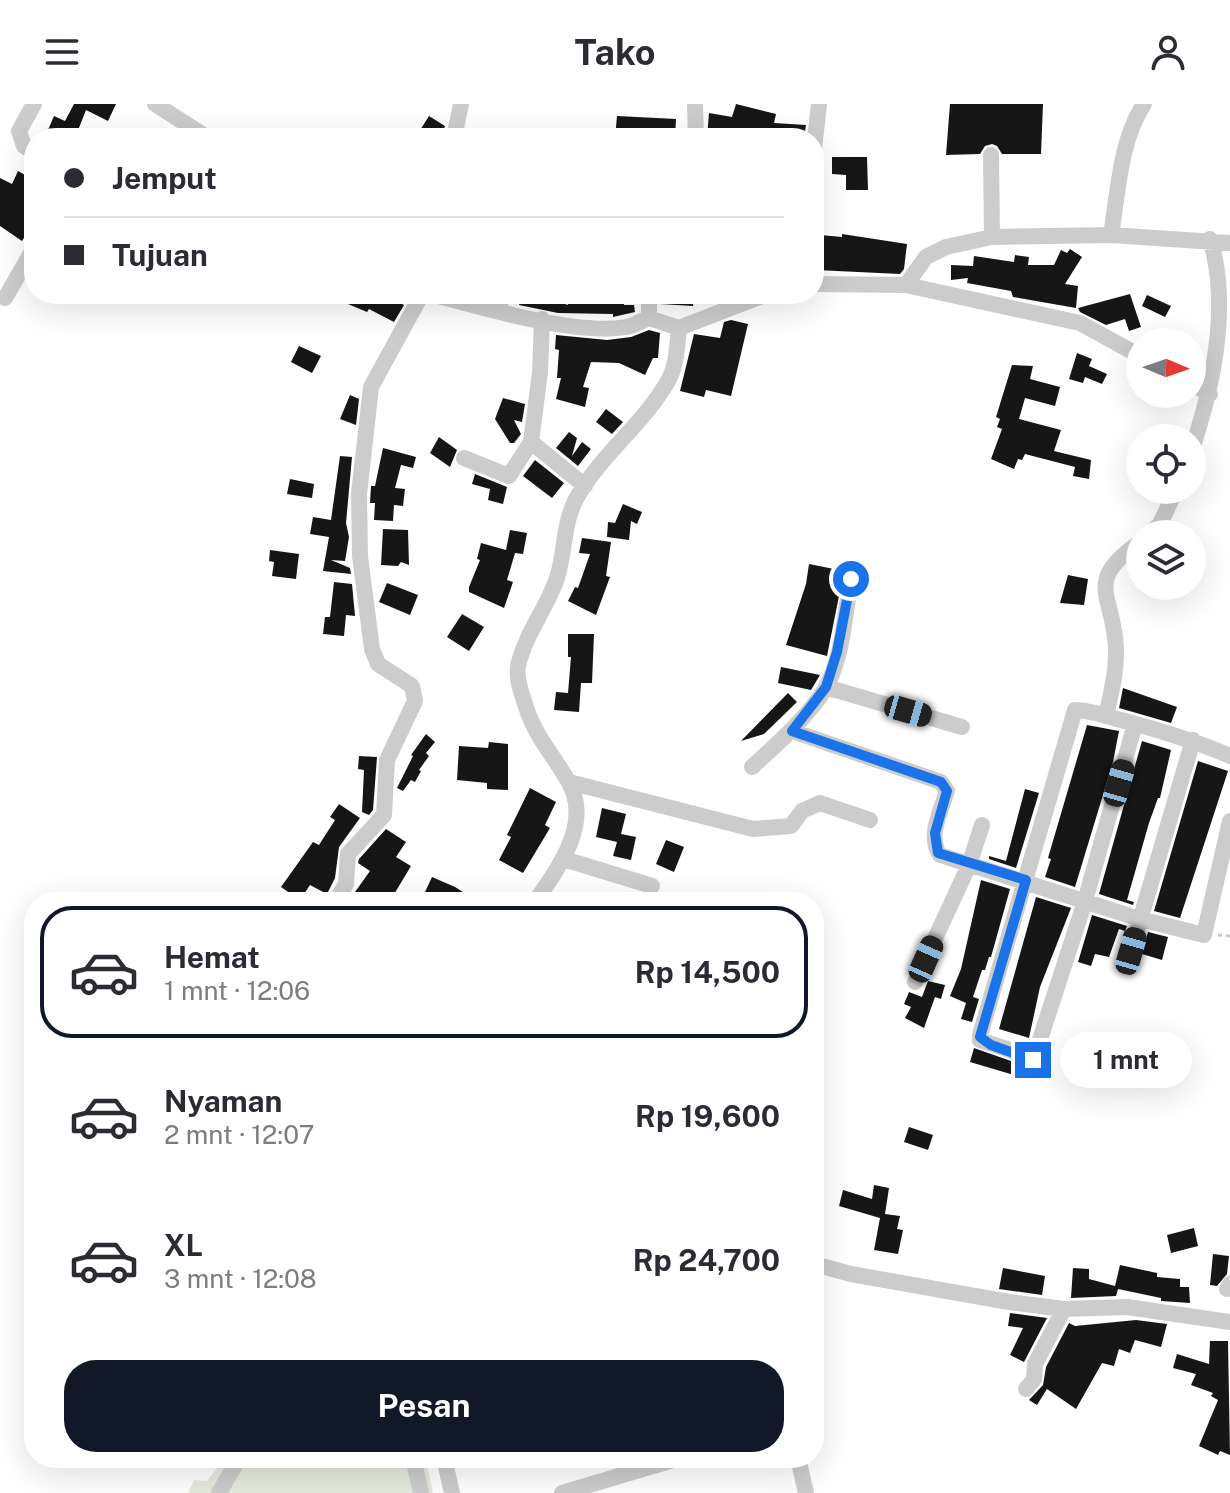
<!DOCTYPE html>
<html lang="id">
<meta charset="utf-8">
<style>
body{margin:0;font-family:"Public Sans",sans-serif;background:#f7f7f7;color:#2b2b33;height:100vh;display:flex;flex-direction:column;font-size:30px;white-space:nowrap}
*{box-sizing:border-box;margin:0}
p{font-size:26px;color:#7c7c81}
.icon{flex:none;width:44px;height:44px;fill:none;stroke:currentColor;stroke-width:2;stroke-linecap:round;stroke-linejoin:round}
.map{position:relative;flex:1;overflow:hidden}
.side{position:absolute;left:24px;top:788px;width:800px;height:576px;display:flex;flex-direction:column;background:#fff;border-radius:32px;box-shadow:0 8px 32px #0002}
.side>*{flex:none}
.hud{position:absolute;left:24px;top:24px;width:800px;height:176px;border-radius:32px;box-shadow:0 8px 32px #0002;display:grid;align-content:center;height:176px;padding:0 40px;background:#fff}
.needle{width:52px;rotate:92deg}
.controls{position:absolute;left:1126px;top:224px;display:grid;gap:16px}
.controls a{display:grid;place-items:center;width:80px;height:80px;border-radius:50%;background:#fff;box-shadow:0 8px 32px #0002;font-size:40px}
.end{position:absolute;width:36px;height:36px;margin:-18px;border:10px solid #1a73e8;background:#fff;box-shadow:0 0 0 4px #fff}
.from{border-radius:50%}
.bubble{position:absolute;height:56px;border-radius:28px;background:#fff;box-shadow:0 8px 32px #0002;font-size:26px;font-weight:700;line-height:56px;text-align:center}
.car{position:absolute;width:24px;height:48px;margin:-24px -12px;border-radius:10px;box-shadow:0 0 6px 2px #0007;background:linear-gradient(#222 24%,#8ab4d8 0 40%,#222 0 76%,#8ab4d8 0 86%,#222 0)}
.hud b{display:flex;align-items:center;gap:28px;height:76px;font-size:30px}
.hud b+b{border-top:2px solid #e1e1e2}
.hud i{width:20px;height:20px;background:#2b2b33}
ul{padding:14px 0 0;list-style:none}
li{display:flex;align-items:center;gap:24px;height:132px;margin:0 16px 12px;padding:0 24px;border:4px solid transparent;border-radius:32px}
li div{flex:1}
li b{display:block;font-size:30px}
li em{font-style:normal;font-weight:700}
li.on{border-color:#111827}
li>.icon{width:72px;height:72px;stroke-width:1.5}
.cta{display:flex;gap:16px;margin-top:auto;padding:16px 40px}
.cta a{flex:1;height:92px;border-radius:32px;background:#111827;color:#fff;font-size:32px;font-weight:700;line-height:92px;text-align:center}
header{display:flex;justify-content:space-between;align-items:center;height:104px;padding:0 40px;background:#fff;font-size:36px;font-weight:700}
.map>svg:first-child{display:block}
</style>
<header><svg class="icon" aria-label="menu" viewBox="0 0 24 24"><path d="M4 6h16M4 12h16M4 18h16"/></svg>Tako<svg class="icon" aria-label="person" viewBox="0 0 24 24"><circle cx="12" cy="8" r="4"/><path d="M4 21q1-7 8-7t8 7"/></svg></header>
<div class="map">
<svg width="1230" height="1389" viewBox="0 0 1230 1389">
<rect width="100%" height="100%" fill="#fff"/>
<path fill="#e5eade" d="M225,1354H426L433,1389H188L194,1376L207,1377Z"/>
<path fill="#161616" d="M74,0H116L108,17L86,6L75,34L48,26L54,12L65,17Z
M736,0L776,10L774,19L806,21L804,34H707L709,9L732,13Z
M950,0H1043L1041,50H1002L997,42L992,40L985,42L980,50L946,51Z
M429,12L445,22L440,34H415Z
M617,12L676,15L675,34H615Z
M832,53H867L868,86H846V71L832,70Z
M18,67L34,76L24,95L34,100V118L22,137L0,122V74L12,80Z
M842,130L907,140L904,165L900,170L816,166L820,131L842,133Z
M1070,145L1082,153L1065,180L1078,182L1076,204L1013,193L1011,187L967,179L968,174L951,176V161L973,162L974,152L1014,158L1015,151L1029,153L1028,161H1054L1061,146L1067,149Z
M324,190H384L404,201L394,218L369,205L367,208Z
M522,190H535L568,201V190H623L624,201H634L635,208L613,213V210L558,209L519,201Z
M660,190H694L693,202L660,200Z
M1130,190L1141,223L1129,227L1125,215L1106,221L1080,208L1078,204Z
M1147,191L1171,202L1165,213L1142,202Z
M731,216L748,220L731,292L706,286L704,293L680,287L694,230L720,234L724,218Z
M649,226L660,229L658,254H653L645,271L619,259L591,258L583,283L589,284L585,303L556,295L561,274H557L559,246L555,245L556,231L607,236L631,233Z
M299,242L321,252L312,269L291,258Z
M1077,249L1092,255L1089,262L1107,270L1102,280L1085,273L1083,279L1069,275Z
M1012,261L1033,262L1030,275L1060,283L1055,302L1025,294L1019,315L1061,326L1054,347L1091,356L1089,375L1073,372L1075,363L1025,350L1022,356L1018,355L1014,365L991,355L1002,325L997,323L1000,315L996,313Z
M350,291L359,295L356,321L340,315Z
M503,294L525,300L522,318L514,316L521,330L514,339H510L495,315Z
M606,305L623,318L612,330L596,318Z
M569,328L577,334L572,352L582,338L591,345L578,362L556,344Z
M439,333L457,346L450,363L430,349Z
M383,344L416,353L413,364L401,361L395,384L405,385L403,402L394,401L393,417L374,416L375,399H370L371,382H375Z
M340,352L352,353L346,419L349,433L345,457L331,456L350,464L351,470L323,467L329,433L310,430L313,413L331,416Z
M535,356L564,379L552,394L523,372Z
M475,370L507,383L503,400L488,396L490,385L472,380Z
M290,375L314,380L312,394L287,390Z
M623,400L642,408L637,420L631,417L629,436L607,433L608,418L615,419Z
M383,425L408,426L409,461L401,458L398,462L381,461Z
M510,426L527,429L523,450L515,449L507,476L513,478L504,504L469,488V483L480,456L477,455L481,439L506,446Z
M582,434L611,438L606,472L610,473L596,511L568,497L575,483L578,484L590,450L579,449Z
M270,446L299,450L296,475L272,472L274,458L269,457Z
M809,460L844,467L827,552L786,541L806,480Z
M1068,471L1088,475L1084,501L1060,499Z
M334,478L352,480L355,512L346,511L344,532L323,530L325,513H330Z
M387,479L418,491L410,511L379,498Z
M462,510L484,523L469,547L447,533Z
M568,530H594L592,579H581L579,608L554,606L556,588L568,589L571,553H568Z
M781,563L820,571L811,586L778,579Z
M1123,584L1177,603L1171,619L1119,604Z
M788,589L797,598L764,630L741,637Z
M1087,621L1119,627L1113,658L1075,783L1045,773L1051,755L1048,754Z
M426,630L435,638L426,649L429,652L419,666L421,667L415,678L411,676L403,687L397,684L413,652L411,651Z
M1142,637L1171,646L1160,694H1158L1149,719L1127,796L1134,798L1133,801L1099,790Z
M489,638L508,640V686L487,685V679L457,676L459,642L488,644Z
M359,652L377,653L373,706L369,711L362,708L364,666L358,665Z
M1198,657L1228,667L1180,814L1154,807Z
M530,684L556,698L545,721L550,724L523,769L499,756L511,733L507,731Z
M1025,685L1039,689L1016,764L989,755V752L1006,757Z
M339,700L360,714L339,743L335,774L327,790L310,781L300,796L281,783L313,738L319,741L335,716L330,713Z
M602,704L626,710L621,730L636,733L631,756L613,752L617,738L596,733Z
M386,725L406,738L396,753L411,762L390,797L377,790L369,798L355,788L370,767L358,759L359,755Z
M666,736L684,743L674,768L656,760Z
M432,773L455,783L479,798H427L431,790L425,788Z
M981,776L1010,785L991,853H989L985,866H982L973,893L979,895L972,918L961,915L966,899L950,892L961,865Z
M1036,793L1071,804L1040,883L1029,934L999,925Z
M1092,811L1127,822L1125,827L1119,825L1109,853L1095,850L1091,862L1078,858Z
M1148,828L1168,833L1162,856L1142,850Z
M928,877L945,881L941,895L935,893L924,924L905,914L911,903L904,900L909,888L922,893Z
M974,944L1034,965L1031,976L970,958Z
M909,1023L933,1031L928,1046L904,1038Z
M874,1081L889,1084L885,1110L900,1112L897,1125L903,1126L898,1150L874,1146L880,1114L839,1102L843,1086L872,1095Z
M1194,1124L1198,1142L1171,1149L1167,1131Z
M1213,1150L1229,1152L1227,1170L1217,1182L1210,1181Z
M1120,1161L1157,1169V1173L1180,1175V1183H1189L1190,1199L1161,1197V1194L1118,1185L1116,1192L1071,1194L1073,1164L1089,1165V1175L1115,1182Z
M1003,1164L1045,1172L1042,1191L999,1185Z
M1010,1209L1047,1214L1024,1258L1010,1251L1023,1224L1008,1222Z
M1136,1216L1167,1220L1161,1243L1135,1236L1130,1249L1119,1245L1114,1262L1102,1259L1076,1305L1047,1285L1037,1301L1029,1296L1043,1281L1046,1263L1069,1219L1075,1222Z
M1210,1237H1228L1230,1351L1220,1347L1218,1351L1199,1342L1218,1296L1211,1292L1213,1289L1191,1281L1196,1270L1173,1264L1177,1250L1209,1260Z"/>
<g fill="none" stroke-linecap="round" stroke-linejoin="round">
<path stroke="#c9c9c9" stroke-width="3" stroke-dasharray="4 4" stroke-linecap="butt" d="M1218,831L1230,832"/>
<path stroke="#ccc" stroke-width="16" d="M155,0L208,34
M695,0L696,34
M454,34L461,0
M814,45L819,0
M34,49L24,42L19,27L34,0
M991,51L992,133
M1111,131C1118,89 1120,36 1144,0
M814,180L906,181L926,153L946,143L992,133L1111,131L1230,139
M906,181L1080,219L1140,252
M431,190C480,203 578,232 626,223C634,222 641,217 649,214
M5,194L34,144
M497,207L504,190
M649,214L679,224L767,190
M649,214V190
M542,215L540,268L531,338L585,382
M1192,280L1210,290
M1192,345C1214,279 1230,200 1210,135
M464,354L509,372L531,338
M1150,430L1160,420L1176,386
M826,583L962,623
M1106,612C1111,589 1117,567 1116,543C1113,489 1083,478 1140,438
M1135,620L1085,797L1034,954L980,936V931L1075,606C1088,606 1103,611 1117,615C1156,625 1193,636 1230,652
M792,627L941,678L947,687C941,707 927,733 940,751L1140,815L1204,831L1230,717
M752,663C778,639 806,615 825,585C843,554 845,509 851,475
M569,678L753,725L791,722L802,707L820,699L870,716
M564,755L652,782
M335,798L346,780L348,750L384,711L387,656L415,597L412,582L378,560L372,545L360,452L359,390L371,283L422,190
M535,798C558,764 593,719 568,677C554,652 535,632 526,603C522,590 516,576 518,562C525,530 547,504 557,474C565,449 563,422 575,397C598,353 643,321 668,277C677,261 677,242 679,224
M1131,847L1193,636
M915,878L969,761L982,721
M814,1160L851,1170L1009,1198L1064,1205L1127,1203L1230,1218
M1227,1185L1230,1180
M1026,1285L1034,1275L1035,1260L1064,1205
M413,1354L421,1389
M444,1354L452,1389
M798,1354L806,1389
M219,1389L239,1354
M562,1389L680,1354"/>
</g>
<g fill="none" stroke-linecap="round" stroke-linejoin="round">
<path stroke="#1a73e8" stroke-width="10" d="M851,475L837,548L826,583L792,627L941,678L947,687L935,729L938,749L1026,776L980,933L991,941L1033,956"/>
</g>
</svg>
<div class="controls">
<a><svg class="needle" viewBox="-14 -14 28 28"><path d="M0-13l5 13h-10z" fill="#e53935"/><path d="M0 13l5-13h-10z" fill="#7c7c81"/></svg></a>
<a><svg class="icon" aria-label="locate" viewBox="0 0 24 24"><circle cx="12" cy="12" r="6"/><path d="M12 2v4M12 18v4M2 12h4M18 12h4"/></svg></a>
<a><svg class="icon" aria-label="layers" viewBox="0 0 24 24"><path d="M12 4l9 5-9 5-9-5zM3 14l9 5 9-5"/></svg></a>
</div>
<i class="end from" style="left:851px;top:475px"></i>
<i class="end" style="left:1033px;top:956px"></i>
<div class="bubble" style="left:1060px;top:928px;width:132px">1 mnt</div>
<i class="car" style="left:908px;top:607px;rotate:106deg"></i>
<i class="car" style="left:1119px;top:679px;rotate:16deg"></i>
<i class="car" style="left:1131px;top:847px;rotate:16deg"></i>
<i class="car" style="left:926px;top:855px;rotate:24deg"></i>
<div class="hud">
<b><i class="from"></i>Jemput</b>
<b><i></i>Tujuan</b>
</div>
<section class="side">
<ul>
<li class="on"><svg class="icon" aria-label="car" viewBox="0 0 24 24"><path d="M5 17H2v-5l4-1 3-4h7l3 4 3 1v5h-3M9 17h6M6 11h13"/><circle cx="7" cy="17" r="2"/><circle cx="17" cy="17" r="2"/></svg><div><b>Hemat</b><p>1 mnt · 12:06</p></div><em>Rp 14,500</em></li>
<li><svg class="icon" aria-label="car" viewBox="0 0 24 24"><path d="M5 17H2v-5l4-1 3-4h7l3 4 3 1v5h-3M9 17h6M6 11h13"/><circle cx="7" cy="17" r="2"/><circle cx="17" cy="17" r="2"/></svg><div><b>Nyaman</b><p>2 mnt · 12:07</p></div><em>Rp 19,600</em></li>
<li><svg class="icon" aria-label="car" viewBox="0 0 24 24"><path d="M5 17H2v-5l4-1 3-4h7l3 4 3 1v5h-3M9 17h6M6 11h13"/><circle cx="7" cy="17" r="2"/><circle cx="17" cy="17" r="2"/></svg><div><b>XL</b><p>3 mnt · 12:08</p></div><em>Rp 24,700</em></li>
</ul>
<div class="cta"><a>Pesan</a></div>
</section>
</div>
